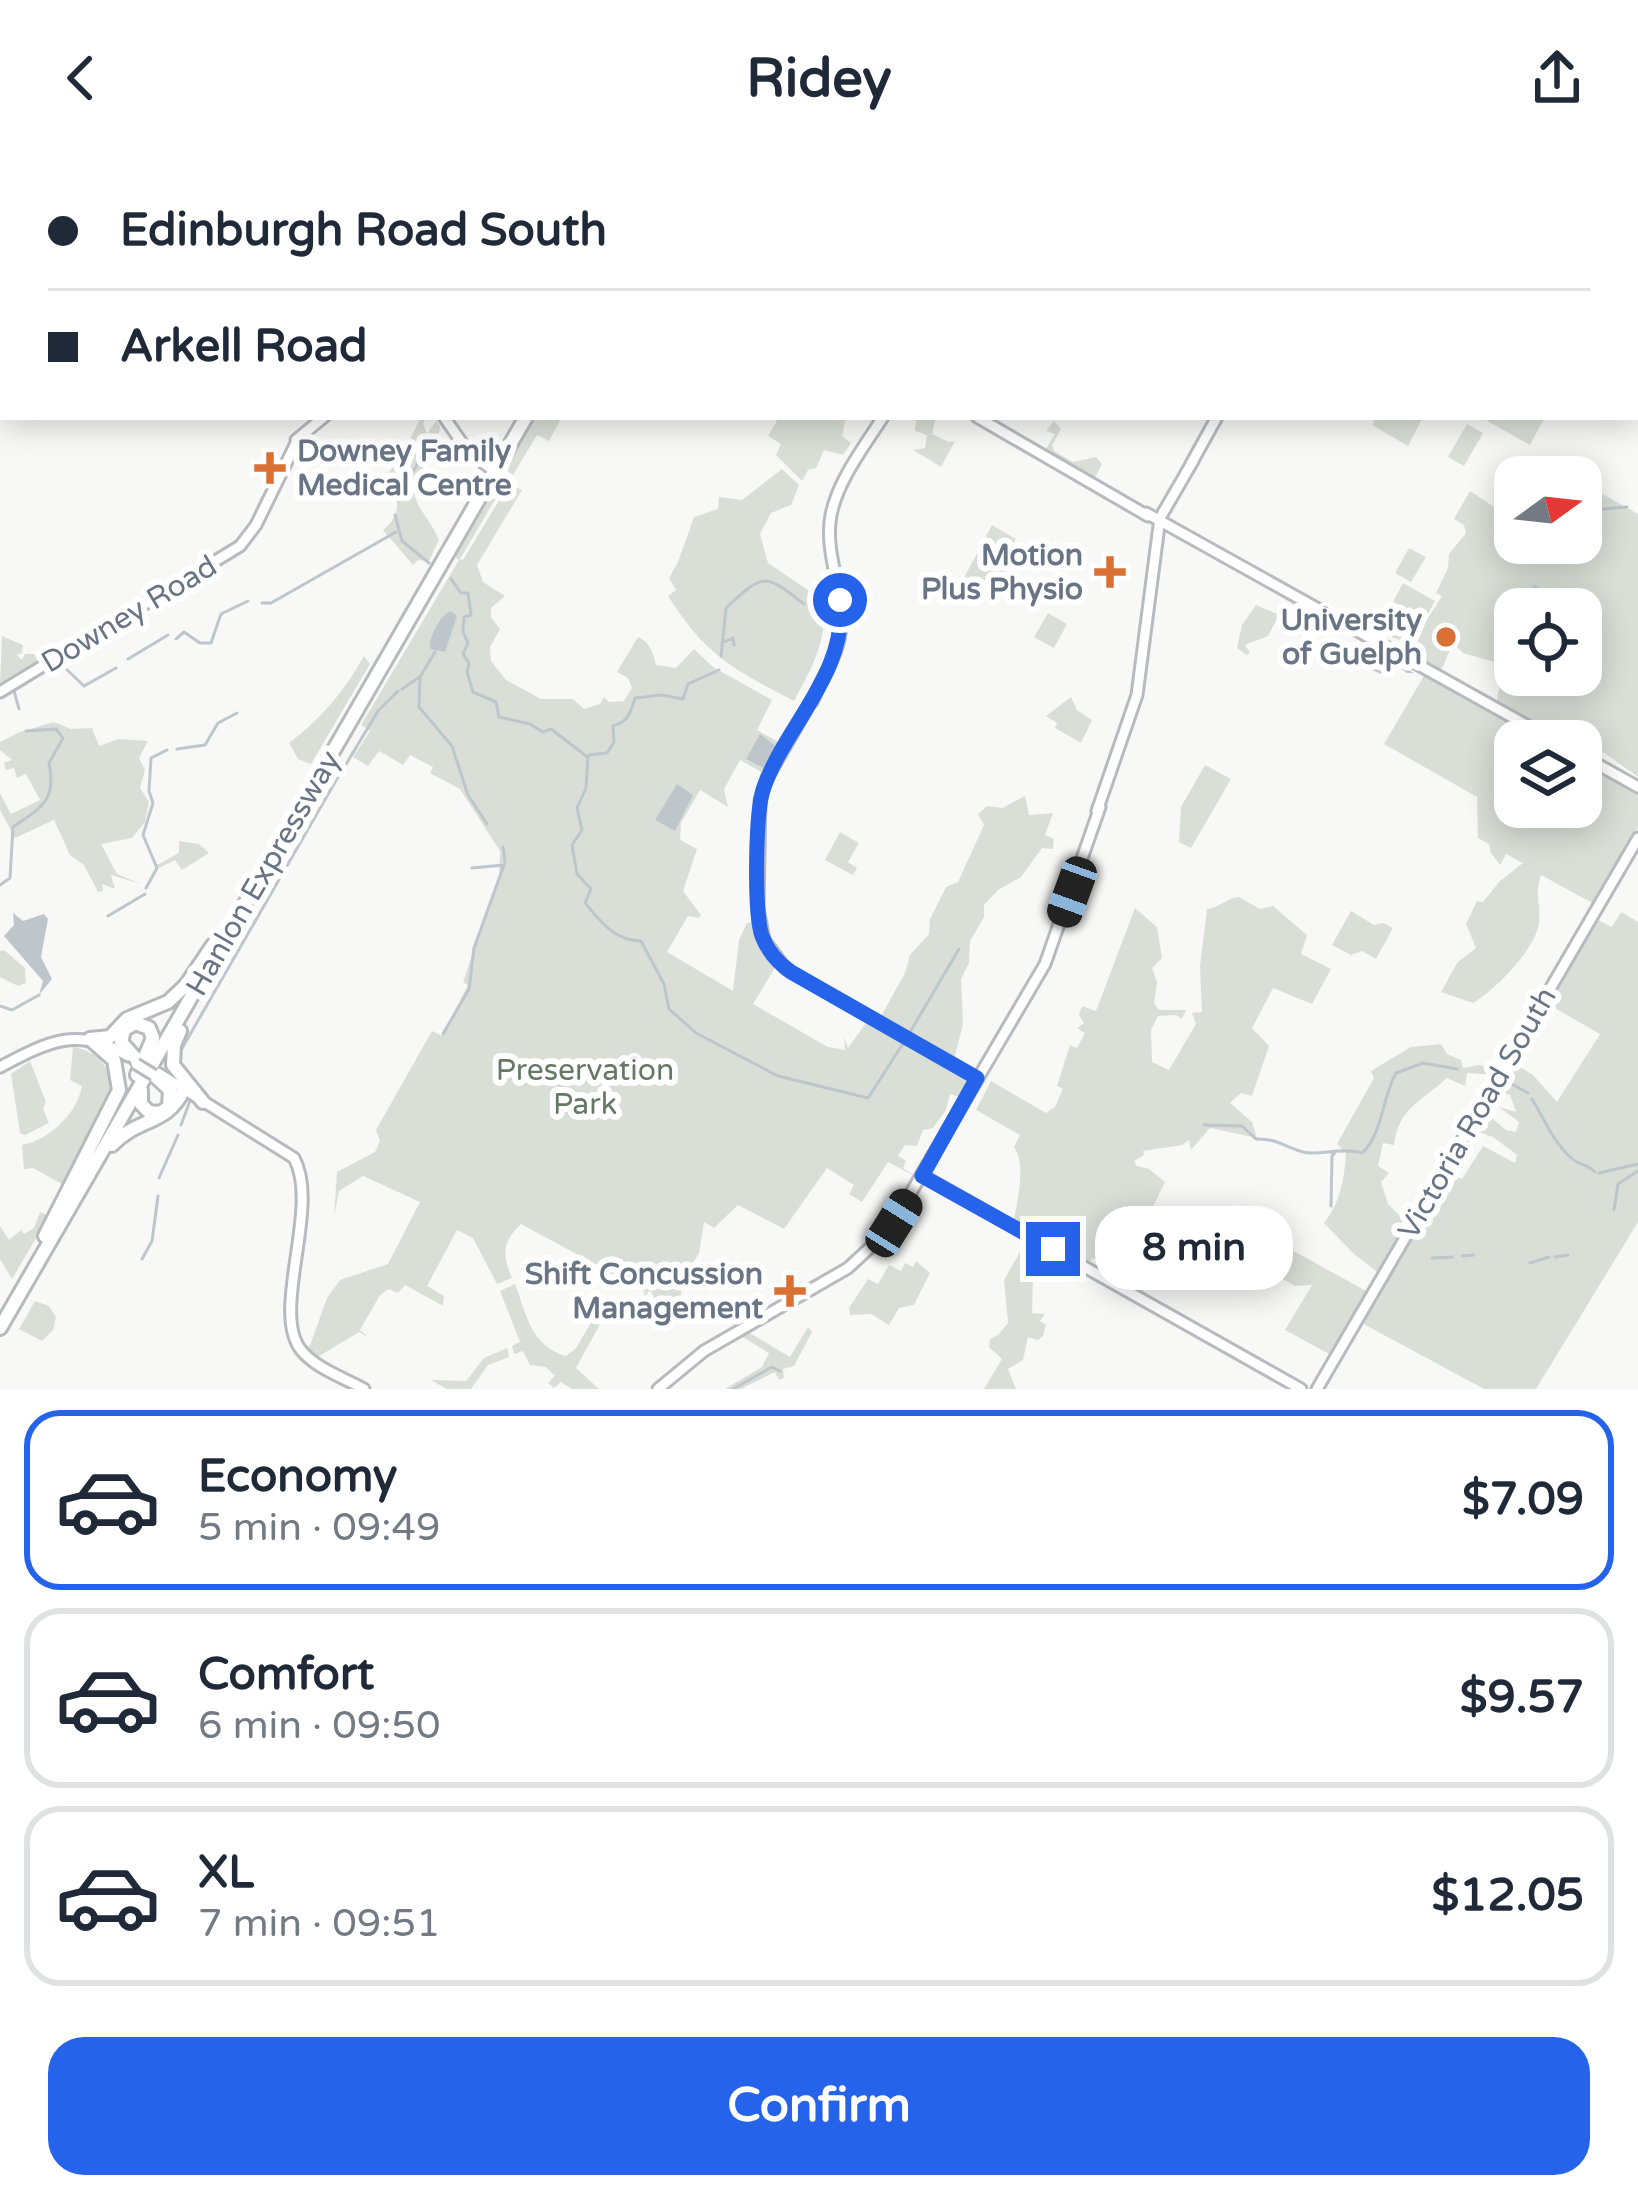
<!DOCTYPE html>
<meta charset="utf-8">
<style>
body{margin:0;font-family:"Varela Round",sans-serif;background:#f6f6f7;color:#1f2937;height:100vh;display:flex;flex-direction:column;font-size:45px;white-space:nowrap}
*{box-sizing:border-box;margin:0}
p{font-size:39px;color:#747a83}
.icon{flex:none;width:66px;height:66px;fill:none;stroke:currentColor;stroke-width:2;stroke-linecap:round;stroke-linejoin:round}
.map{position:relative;height:1233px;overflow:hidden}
.drawer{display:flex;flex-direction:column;background:#fff;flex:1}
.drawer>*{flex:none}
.hud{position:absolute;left:0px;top:0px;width:1638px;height:264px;box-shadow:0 6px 30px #0003;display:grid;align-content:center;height:264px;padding:0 48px;background:#fff}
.needle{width:78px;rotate:75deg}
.tools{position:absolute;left:1494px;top:300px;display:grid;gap:24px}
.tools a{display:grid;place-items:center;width:108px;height:108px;border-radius:24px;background:#fff;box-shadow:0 6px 30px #0003;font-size:60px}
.end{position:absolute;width:54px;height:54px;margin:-27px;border:15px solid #2563eb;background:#fff;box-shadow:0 0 0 6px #fff}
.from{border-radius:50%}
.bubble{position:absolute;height:84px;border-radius:36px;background:#fff;box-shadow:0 6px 30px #0003;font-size:39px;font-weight:700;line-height:84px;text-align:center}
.car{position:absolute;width:36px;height:72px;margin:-36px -18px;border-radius:15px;box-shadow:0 0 9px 3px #0007;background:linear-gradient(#222 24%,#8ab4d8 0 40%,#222 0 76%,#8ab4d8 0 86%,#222 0)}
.hud b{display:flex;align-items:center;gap:42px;height:114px;font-size:45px}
.hud b+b{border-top:3px solid #e0e1e3}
.hud i{width:30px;height:30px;background:#1f2937}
ul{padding:21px 0 0;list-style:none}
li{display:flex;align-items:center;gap:36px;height:180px;margin:0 24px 18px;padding:0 24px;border:6px solid #e0e1e3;border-radius:36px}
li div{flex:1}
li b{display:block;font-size:45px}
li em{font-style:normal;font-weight:700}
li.current{border-color:#2563eb}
li>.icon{width:108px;height:108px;stroke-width:1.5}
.button{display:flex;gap:24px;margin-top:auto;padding:24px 48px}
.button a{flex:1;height:138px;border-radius:36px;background:#2563eb;color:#fff;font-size:48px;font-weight:700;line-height:138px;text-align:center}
header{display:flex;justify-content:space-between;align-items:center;height:156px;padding:0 48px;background:#fff;font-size:54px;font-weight:700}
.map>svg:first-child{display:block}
</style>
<header><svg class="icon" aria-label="back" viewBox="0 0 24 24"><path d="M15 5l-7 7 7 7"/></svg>Ridey<svg class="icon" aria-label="share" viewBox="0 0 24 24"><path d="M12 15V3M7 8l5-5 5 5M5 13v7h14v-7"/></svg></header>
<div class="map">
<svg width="1638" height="1233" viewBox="0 0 1638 1233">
<rect width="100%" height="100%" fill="#f8f8f6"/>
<path fill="#d9dfd7" d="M421,261H427L423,267L427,278L436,265L440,270C439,295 409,324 415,341C420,356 433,368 439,384L429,405L418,404L413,409L383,374C402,359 401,339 385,321L394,310V299L403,315H408L403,297Z
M531,261H562L549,285L537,279L513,319L501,310Z
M779,261H846L842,280L851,287L843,299L824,294L816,312L808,314L802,325L776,299L781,288L768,280Z
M921,261H936L932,278L949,286L955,285L941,311L913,294L925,292L927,279L915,275L916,265Z
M1376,261H1423L1408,290L1372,269Z
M1490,261H1545L1530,289L1487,265Z
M1054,265L1061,273L1052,289L1054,295L1073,306L1096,301L1102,308L1095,322L1044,296L1055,278L1046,275Z
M1467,268L1483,277L1464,310L1448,301Z
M782,313L799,329L791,349L771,357L760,378L768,407L824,445C827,485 813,510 794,545C733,513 706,500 668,440L676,434L669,422L678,406L694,361L718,353L719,341L742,344Z
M498,320L506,325L460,403L463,404L509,328L522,334L477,409L483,426L505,440L491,452V461L500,473L490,491L491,505L506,524L541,543H573L584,553L600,548L604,541L609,546L624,545L632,532L628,522L617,516L638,481C650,486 653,497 656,509L676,512L694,493L713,511L772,544L757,574L782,588L765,618L740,604L724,633L728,651L700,634L681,667L680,684L697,693L683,735L701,759L699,762L688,760L667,796L733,835L739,784L747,767L755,766L758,782L776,810L753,848L828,891L845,894L844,881L848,892L869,863L880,862L905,817L910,799L929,778L930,763L946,731L958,726L984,669L978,658L987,650L1002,652L1025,640L1029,659L1053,657L1045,679L1054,683L1053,693L1042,692L1021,721L998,734L984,749V761L970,785L969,807L961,823L963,868L954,904L944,907L966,921L967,927L960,941L950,938L946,954L933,972L923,974L917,990L905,989L898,1000L906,1005L903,1012L916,1021L888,1006L862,1046L849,1038L854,1029L827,1012L784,1073L738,1049L714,1072L704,1066L699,1097L682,1125L681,1144L671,1161L681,1167L664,1159L650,1134L641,1145L645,1136L587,1104L580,1110L584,1102L521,1068C502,1087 502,1097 512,1122L497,1128L473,1082L457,1074L427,1130L444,1140L443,1150L405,1129L398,1137L389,1133L380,1139L360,1174L368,1181L359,1176L316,1202L308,1195L327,1142L340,1124L388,1108L420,1046L363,1020L339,1035L334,1060L337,1016L375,996L380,985L376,974L432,875L442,880L468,829L463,826L499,721L500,695L460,633L430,617L433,611L410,599L403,609L379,595L368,610L353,601L370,575L361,569L459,404L451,398Z
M1515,322V387H1581V326L1638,358V621L1564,568L1555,581L1496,548L1501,523L1506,521L1518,528L1525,519H1581V453H1515V510L1510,518L1505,517L1502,508L1463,497L1453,487L1441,515L1399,493L1415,480L1400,484L1391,481L1402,463L1420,474L1418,478L1442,440L1436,437L1448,412L1449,398L1466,377L1464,369L1454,363L1470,335L1494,351Z
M992,369L1016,383L1000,411L1009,417L998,437L982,425L970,448L957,435Z
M1409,392L1426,401L1411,426L1395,417Z
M1403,427L1435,445L1425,463L1393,446Z
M1256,449L1279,459L1268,480L1245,489L1250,497L1247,499L1237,492L1242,469Z
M1048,457L1067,468L1054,492L1034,481Z
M2,480L23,489L22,497L17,499L22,504L25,498H34L38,504L0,530Z
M364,500L370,508L311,608L298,603L289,587C320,564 345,534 364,500Z
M1425,518L1548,585H1515V651H1581V605L1638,637V671L1599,744L1594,748L1541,719C1534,737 1541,747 1539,766C1537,792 1495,834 1473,847L1441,836L1457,807L1476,792L1466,768L1477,745L1483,746L1500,725L1523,707L1506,698L1500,709L1491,697L1489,688L1478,682L1477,641L1384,588Z
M1071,541L1077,554L1092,564L1081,587L1055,572L1057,567L1046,560Z
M54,566L71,573L92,572L99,590L118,583L148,585L139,602L145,614L140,632L149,646L145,666L132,682L101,688L117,718L141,728L111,719L115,733L102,728L103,735L98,736L84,709L70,699L54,664L15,682L0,654V637L11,658L40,644L26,618L17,622L14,612L6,614L4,607L12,604L0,594V586L20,576Z
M1205,609L1231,623L1191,692L1179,686L1181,651Z
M840,676L859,687L848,706L857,712L853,719L825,704Z
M179,685L199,688L209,697L182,714L175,704L159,712L157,709L179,697Z
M1239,741L1260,753L1273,750L1307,779L1301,798L1331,813L1312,848L1273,832L1252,872L1269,890L1252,940L1241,937L1230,947L1252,966L1257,982L1210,972L1191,994L1189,984L1182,989L1143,995L1144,999L1134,1005L1137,1010L1149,1013L1165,1026L1151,1055L1168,1081L1158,1098L1138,1083L1135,1071L1126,1063L1098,1104L1093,1102L1088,1108L1052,1092L1033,1124L1032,1157L1045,1158L1040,1165L1046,1169L1043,1180L1038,1184L1028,1181L1023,1204L1008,1213L1016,1233H984L1002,1203L989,1191L990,1183L998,1179L1008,1167L1004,1124L1020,1096L1028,1098L1037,1088L1013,1066C1018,1046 1026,1007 1014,991L1020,979L976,954L991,925L1046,957L1055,951L1063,933L1057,930L1070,889L1077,892L1085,877L1077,872L1084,867L1079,859L1082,850L1096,855L1135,752L1157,771L1162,802L1152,812L1157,826L1154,847L1159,854H1186L1182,863L1176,859L1158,860L1151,874L1152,906L1169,914L1196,868L1192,857L1202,856L1200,810L1207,753C1221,751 1227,742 1239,741Z
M1351,755L1374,769L1383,767L1393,772L1376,803L1362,795L1351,799L1332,789Z
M1621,756L1638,766V1066L1536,1233H1484L1358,1165L1384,1121L1354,1098L1324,1067C1341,1045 1344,1024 1346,997L1337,988L1374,922L1371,915L1411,891L1441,888L1447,898L1461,904L1463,912L1480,909L1494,913V919L1467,917L1465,930L1447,922C1422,945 1398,952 1394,989L1383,987L1378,1010L1389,1017L1381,1026L1388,1048L1404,1064L1396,1089L1447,1016L1462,1023L1483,990L1515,1007L1517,999L1493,981L1471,973L1481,956L1485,964L1493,963L1506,974L1516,976L1519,966L1499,951L1516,956L1510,939L1495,934L1512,906L1533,919L1557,946L1600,878L1546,847L1596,763L1612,771Z
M4,794L25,812L26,827L18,830L0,821V795Z
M73,891C97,895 111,909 111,934L64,1029L33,1012L24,1013L22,989C50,984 77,957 82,930L70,924Z
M30,905L46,946L43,953L49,967L25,979L20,977L11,918Z
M40,1056L49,1060L12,1123L0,1103V1070L9,1084L21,1074L24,1078L34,1072Z
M1261,1077L1368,1136L1331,1199L1285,1174L1312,1129L1295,1130L1247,1103Z
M916,1105L930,1117L914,1149L899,1152L889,1169L871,1158L850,1159L849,1152L868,1123L878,1128L889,1109L901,1115L905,1107L913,1111Z
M515,1128C527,1160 531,1190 566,1200L576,1192L598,1155L605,1159L576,1212L599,1233H572L561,1226L554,1232L548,1227L555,1220L546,1211L530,1209L523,1195L514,1198L512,1190L520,1186L500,1135Z
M35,1145L49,1150L56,1161L53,1174L42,1185L19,1173Z
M808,1171L812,1176L794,1210L783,1213L784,1222L779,1224L775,1216L741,1233H725L762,1211L769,1197L741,1180L748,1176L790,1201Z
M507,1192L509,1201L488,1209L471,1233H447L431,1224L466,1225L484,1202Z"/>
<path fill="#bec6cc" d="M451,455L457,460L445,496L430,493C428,482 441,458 451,455Z
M1367,489L1371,494L1414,517H1407L1391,505L1385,508L1377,502L1373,508L1385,510L1381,518L1355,506V499Z
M760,578L777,591L764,612L746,603Z
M677,628L693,639L675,675L655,664Z
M13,757L23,765L44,758L48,763L41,801L52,823L39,839L43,825L4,780L14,769Z"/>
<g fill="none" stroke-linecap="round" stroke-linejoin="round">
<path stroke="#bec6cc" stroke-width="3" d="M431,0V3
M0,84L3,78
M398,345L404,340L401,332L416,311L427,279
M1590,354L1627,351
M395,359L402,385L429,407
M451,423L461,437H468L471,459L464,461L463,476L468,487L463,498L469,507L467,516L473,536L496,546L499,561L530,568L543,576L551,573L586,600
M1517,442L1536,431
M262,447H271L396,376
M176,483L184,476L200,487H211L221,458L248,445
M722,487L733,482L734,489
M435,496L420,521L419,551L452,590L468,639L487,668
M721,500L726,452C764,416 766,418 804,448
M128,503L168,479
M43,515L59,506L84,530L116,512
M13,531L19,553
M402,533L418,522
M177,593L205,589L218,567L237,557
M607,597L614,586L613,570C629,565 630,557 635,542L662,539L683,543L688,528L719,514
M589,599L606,597
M588,600L586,632L577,652L582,674L572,689L577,718L591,733L585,747C602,767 614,784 641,785L664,828L669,853L696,877L778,920L868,942L904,886
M339,620L378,555L398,535
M503,691L505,706
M0,729L10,722L13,671C40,652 57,646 49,607L63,582L56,573L26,575
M146,732L157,712L143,679L153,647L149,635L151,602L167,594
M108,760L145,738
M0,850L12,854L39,839
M443,878L469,833L474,792L504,709L472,712
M909,878L959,793
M180,896L338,621
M1504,924L1528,937
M1532,943C1544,963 1553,985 1570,1001C1579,1010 1586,1007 1595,1016
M181,969L191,942
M1204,969L1242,970L1256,983C1277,982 1286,992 1303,996C1319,1000 1341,991 1362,997C1383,978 1381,944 1396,917L1423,907L1457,913
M1599,1017L1638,1008
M159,1022L178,979
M1331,1050L1332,1000L1336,995
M1614,1054L1618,1028L1638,1015
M1462,1100L1474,1099
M1555,1101L1568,1099
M1432,1102L1452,1101
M142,1103L152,1085L158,1040
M1530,1107L1549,1101
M733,1233L772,1211L780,1215"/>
<g stroke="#b7babf" stroke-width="15">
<path id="secondary" d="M516,0L520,3
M1019,0L1024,3
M1361,3L1363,0
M444,261L467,294L495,316
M977,261L1148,360
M296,284L324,261
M1191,308L1217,261
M1146,357L1555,585
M0,536L240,390L256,369L298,283
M813,542L767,622L760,644L758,752L764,784L786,813L977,922
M812,546C822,520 840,498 841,469C843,432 824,396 831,359C838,324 864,291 883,261
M1581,599L1638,631
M1097,655L1137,539L1160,362L1193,305
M0,911C49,885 78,870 128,900
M158,917L294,1002C321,1051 270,1155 301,1194C315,1212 344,1222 364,1233
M923,1020L1301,1233
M658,1233L704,1195L848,1112L889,1074L1045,808L1100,651
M1317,1233L1638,682"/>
</g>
<g stroke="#b7bbbf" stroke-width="16">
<path id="primary" d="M1605,0L1611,3
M1635,16L1638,18"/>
</g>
<g stroke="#b7babd" stroke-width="18">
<path id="highway" d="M718,3L720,0
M180,875L174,889L173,909L203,946
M90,883L110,881L127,863L168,846L186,829L213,789
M137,919L153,882L149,872L135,867L124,874L121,886L138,905
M141,934V948L149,956L160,957L169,951L170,934L154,919
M112,989C138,961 167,970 184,933
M45,1080L119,934L114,904L90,883
M0,1172L526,261"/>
</g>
<use href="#secondary" stroke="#fff" stroke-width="9"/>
<use href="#primary" stroke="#fff" stroke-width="10"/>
<use href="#highway" stroke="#fff" stroke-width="12"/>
<g stroke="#b7babf" stroke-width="15" stroke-linecap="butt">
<path id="secondary-bridge" d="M136,908L154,919"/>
</g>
<use href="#secondary-bridge" stroke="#fff" stroke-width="9"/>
</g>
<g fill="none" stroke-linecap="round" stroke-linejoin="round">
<path stroke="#2563eb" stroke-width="15" d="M840,444C848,517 787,567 764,631C755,654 754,758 762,780C768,796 778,807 791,816L977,922L922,1020L1053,1093"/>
</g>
<g fill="#d97135" stroke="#fff" stroke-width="4.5">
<path d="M264 294h12v12h12v12h-12v12h-12v-12h-12v-12h12z"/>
<path d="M1104 398h12v12h12v12h-12v12h-12v-12h-12v-12h12z"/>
<circle cx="1446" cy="481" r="12"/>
<path d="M784 1117h12v12h12v12h-12v12h-12v-12h-12v-12h12z"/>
</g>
<g text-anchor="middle" stroke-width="12" stroke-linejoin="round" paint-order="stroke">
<g font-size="30" font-weight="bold" fill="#697585" stroke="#fff" text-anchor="end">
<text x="297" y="305" text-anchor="start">Downey Family<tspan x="297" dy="34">Medical Centre</tspan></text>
<text x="1083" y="409">Motion<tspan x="1083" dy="34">Plus Physio</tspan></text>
<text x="1422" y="474">University<tspan x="1422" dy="34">of Guelph</tspan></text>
<text x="763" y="1128">Shift Concussion<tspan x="763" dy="34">Management</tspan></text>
</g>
<g font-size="30" fill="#697585" stroke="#fff">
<text transform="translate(129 458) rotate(-31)" y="10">Downey Road</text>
<text transform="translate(263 717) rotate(-60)" y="10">Hanlon Expressway</text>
<text transform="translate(1477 957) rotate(-60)" y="10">Victoria Road South</text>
</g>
<g font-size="30" fill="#657864" stroke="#fff">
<text x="585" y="924">Preservation<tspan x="585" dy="34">Park</tspan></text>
</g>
</g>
</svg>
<div class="tools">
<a><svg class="needle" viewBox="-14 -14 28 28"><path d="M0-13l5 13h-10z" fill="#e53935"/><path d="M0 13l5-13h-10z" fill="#747a83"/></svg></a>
<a><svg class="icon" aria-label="locate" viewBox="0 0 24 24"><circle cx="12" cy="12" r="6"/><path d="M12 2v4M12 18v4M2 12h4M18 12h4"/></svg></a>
<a><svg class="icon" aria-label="layers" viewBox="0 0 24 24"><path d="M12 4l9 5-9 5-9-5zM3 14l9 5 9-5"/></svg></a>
</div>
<i class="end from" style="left:840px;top:444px"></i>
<i class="end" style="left:1053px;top:1093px"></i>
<div class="bubble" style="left:1095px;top:1050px;width:198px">8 min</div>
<i class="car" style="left:1072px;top:736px;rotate:200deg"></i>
<i class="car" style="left:894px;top:1067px;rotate:32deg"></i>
<div class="hud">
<b><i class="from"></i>Edinburgh Road South</b>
<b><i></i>Arkell Road</b>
</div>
</div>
<section class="drawer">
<ul>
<li class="current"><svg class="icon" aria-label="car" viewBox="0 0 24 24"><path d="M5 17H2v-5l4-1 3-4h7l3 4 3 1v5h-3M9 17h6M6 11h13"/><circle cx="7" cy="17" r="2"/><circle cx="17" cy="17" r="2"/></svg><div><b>Economy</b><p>5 min · 09:49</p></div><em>$7.09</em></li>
<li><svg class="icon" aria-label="car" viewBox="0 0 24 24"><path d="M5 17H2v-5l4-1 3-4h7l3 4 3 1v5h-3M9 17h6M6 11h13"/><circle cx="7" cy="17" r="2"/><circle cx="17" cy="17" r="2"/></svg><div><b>Comfort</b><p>6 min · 09:50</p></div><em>$9.57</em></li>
<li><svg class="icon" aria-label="car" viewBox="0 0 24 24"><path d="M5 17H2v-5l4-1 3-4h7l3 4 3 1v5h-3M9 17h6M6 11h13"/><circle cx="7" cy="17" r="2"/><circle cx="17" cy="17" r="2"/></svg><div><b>XL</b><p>7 min · 09:51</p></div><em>$12.05</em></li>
</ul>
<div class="button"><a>Confirm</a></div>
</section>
